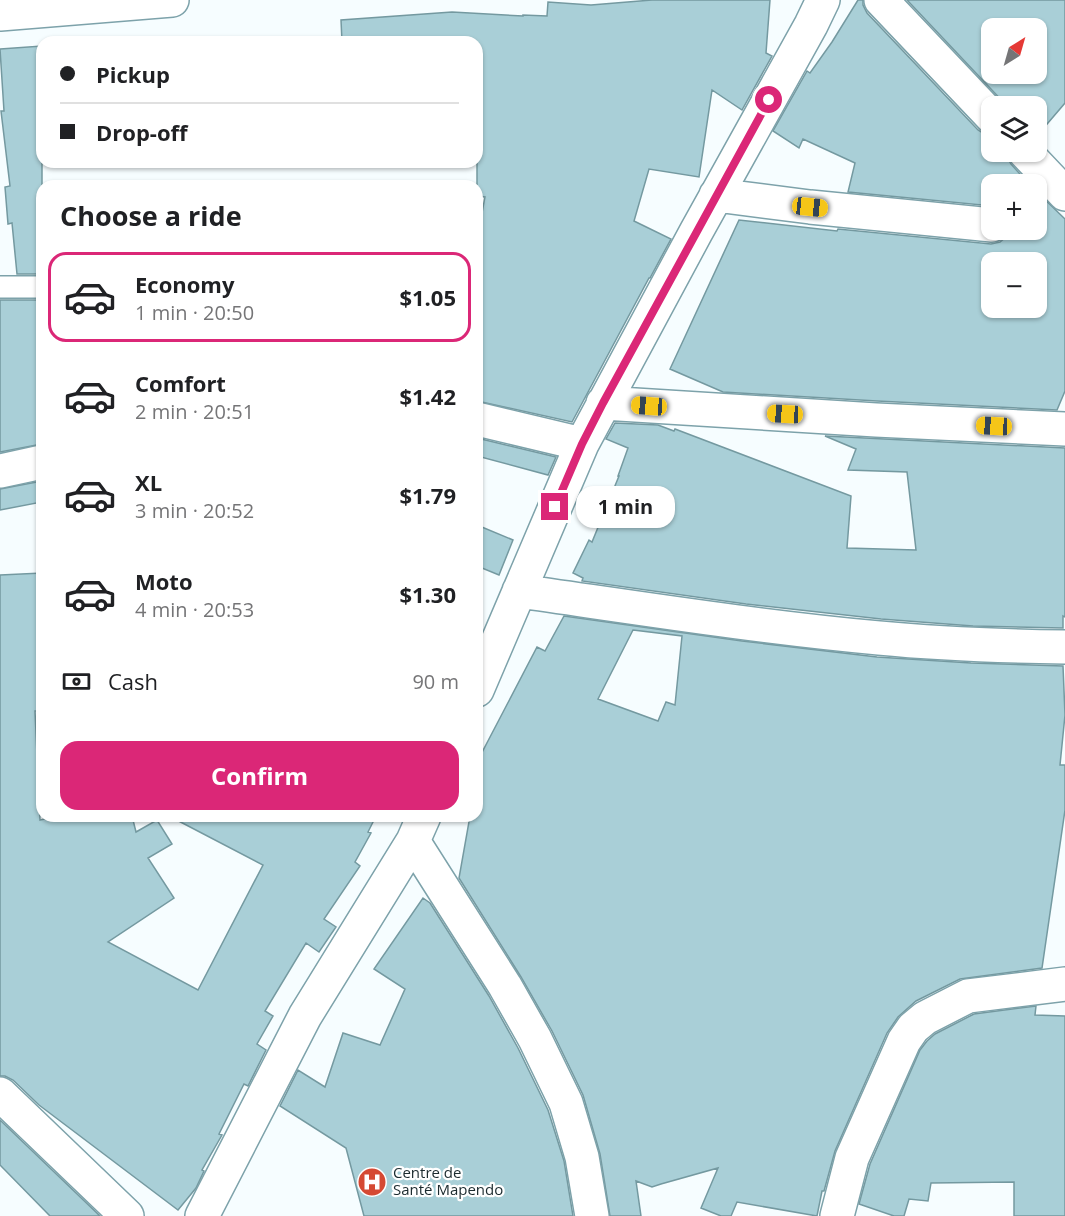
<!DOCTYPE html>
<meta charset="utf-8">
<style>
body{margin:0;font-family:"Open Sans",sans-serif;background:#f6f6f6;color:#202124;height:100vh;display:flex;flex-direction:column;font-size:22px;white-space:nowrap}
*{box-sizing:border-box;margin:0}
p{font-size:20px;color:#757577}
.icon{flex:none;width:33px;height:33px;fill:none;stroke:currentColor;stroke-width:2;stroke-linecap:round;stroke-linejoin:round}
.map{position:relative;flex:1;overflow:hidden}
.panel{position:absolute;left:36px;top:180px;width:447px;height:642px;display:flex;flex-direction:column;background:#fff;border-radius:18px;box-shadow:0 2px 4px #0004}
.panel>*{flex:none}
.hud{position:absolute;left:36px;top:36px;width:447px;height:132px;border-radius:18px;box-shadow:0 2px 4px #0004;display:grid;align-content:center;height:132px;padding:0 24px;background:#fff}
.needle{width:39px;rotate:37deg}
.buttons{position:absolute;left:981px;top:18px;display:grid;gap:12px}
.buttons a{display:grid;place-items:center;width:66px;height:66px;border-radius:12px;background:#fff;box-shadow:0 2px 4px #0004;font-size:30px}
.end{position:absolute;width:27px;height:27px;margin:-14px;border:8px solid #db2777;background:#fff;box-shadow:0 0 0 3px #fff}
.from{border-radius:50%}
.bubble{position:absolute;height:42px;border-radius:18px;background:#fff;box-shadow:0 2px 4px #0004;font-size:20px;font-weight:700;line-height:42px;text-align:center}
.car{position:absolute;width:18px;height:36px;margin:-18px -9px;border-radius:8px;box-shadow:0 0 4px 2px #0007;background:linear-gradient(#f5c518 24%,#345 0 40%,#f5c518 0 76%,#345 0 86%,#f5c518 0)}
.hud b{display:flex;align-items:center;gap:21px;height:57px;font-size:22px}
.hud b+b{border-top:2px solid #e0e0e0}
.hud i{width:15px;height:15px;background:#202124}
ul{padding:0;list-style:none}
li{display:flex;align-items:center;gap:18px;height:90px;margin:0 12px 9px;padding:0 12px;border:3px solid transparent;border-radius:18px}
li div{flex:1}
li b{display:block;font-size:22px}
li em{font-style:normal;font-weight:700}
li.current{border-color:#db2777}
li>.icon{width:54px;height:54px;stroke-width:1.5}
h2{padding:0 24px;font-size:27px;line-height:72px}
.pay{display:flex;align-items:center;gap:15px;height:66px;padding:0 24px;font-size:22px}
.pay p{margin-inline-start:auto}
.primary-button{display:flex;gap:12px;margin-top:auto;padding:12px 24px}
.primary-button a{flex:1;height:69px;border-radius:18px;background:#db2777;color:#fff;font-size:24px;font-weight:700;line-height:69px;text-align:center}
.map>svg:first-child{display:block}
</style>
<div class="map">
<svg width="1065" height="1216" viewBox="0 0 1065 1216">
<rect width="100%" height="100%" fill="#f6fdff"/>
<path fill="#a9cfd7" stroke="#7499a0" stroke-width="1.5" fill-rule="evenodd" d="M652,0H770L766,53L772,56L742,110L712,90L699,177L649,169L634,221L671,239L650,278H649L572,422L477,401V239L485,197L477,196V42H342L341,20L452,12L523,16V15L547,16L548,2L591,5Z
M858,0H863V5L867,13L978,130L986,135H992V152H1007V157L1011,164L1029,184H992V206L848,192L855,163L803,139L799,148L773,131L807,71L810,73L832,42Z
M907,0H1065V103L1036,137V106H1007ZM992,28H1036V74H992Z
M42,46V274H17L12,223L8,224L5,187L10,186L1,111H4L0,49Z
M1036,191L1065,219V391L1057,410L877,401L723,392L670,369L739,220L837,231L838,229L991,244L1000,242L1007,236L1010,230H1036ZM992,262H1036V308H992Z
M0,300H42V444L0,452Z
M615,423L658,425L674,431L675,429L851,496L847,548L916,550L907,472L848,470L856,449L825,436L1065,448V617L1063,616V628L973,626L881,619L746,604L582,581L583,578L573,573L589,540L592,542L619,476H618L628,448L606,439Z
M477,438L556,457L548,475L477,456Z
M42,481V502L0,510V489Z
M477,525L513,540L499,575L477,566Z
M42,573V711H35L40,820L58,816H132L136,832L157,820L172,844L148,858L174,898L108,942L198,990L263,865L169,816H376L368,832L371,833L355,862L360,866L324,919L336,927L319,952L306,943L265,1011L273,1016L257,1044L266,1050L248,1086L244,1084L219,1134L222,1135L202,1170L204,1171L196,1188L178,1210L39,1105L13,1080L5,1076H0V575Z
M564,616L742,641L877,657L971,663L1063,666L1065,715L1060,765H1065V810L1042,968L960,979L916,1001L898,1017L887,1033L835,1151L824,1191H822L817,1216L737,1202L731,1216H721L701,1208L718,1168L661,1184L652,1187L636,1181L641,1216H610L600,1154L583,1095L552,1031L521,977L459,878L470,816H477V762L537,647L545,651ZM633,630L682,636L675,705L666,702L658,721L598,699Z
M423,898L430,903L489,996L518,1048L548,1110L564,1161L573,1216H364L346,1148L280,1106L298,1070L325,1087L343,1033L380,1045L405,989L374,969Z
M1036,1006L1035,1015L1065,1016V1216H1014V1182L931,1183L928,1201L909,1199L904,1216H894L859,1204L870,1164L920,1050L927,1041L935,1034L974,1014Z
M0,1120L100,1216H50L0,1165Z"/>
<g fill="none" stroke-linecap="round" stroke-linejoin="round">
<g stroke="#7da2aa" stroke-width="24">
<path id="lane" d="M0,287H42"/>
</g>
<g stroke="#7da2aa" stroke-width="36">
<path id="street" d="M881,0L992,117
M1025,152L1065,194
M716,195L810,207L992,225
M603,403L876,420L1065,429
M477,419L582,444
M0,471L42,462
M519,591C639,608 759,627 879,638C941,644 1003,646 1065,647
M477,690L582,444L696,232L811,25L823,0
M413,841L505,986L535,1039L566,1103L582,1157L592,1216
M0,1094L127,1216
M202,1216L305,1016L413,841L424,816
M837,1216L852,1158L904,1041L913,1028L925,1018L968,996L1065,984"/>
</g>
<g stroke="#7da2aa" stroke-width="36">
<path id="primary" d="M0,14L172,0"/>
</g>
<use href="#lane" stroke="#fff" stroke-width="21"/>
<use href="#street" stroke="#fff" stroke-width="33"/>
<use href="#primary" stroke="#fff" stroke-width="33"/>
</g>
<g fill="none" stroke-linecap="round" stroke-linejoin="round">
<path stroke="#db2777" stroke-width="8" d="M555,507L582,444L603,403L769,100"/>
</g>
<defs>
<g id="hospital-disc" transform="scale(1.5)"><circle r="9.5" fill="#d54933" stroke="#fff"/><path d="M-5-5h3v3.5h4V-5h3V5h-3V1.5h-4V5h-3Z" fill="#fff"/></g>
</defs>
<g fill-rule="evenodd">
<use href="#hospital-disc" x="372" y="1182"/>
</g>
<g text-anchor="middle" stroke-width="4.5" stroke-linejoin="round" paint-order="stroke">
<g font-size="15" fill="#1c2b2f" stroke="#fff" text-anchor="start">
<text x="393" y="1178">Centre de<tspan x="393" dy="17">Santé Mapendo</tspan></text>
</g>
</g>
</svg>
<div class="buttons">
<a><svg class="needle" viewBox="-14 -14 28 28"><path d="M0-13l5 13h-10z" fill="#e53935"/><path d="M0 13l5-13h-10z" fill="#757577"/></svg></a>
<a><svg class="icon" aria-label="layers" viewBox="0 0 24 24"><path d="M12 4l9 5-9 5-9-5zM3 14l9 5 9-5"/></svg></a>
<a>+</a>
<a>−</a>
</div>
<i class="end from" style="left:769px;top:100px"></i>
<i class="end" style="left:555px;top:507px"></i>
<div class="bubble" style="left:576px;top:486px;width:99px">1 min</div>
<i class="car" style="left:810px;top:207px;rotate:96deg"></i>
<i class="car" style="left:649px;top:406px;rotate:274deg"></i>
<i class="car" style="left:785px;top:414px;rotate:273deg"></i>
<i class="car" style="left:994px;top:426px;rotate:273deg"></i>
<div class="hud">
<b><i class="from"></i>Pickup</b>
<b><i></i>Drop-off</b>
</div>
<section class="panel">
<h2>Choose a ride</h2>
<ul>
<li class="current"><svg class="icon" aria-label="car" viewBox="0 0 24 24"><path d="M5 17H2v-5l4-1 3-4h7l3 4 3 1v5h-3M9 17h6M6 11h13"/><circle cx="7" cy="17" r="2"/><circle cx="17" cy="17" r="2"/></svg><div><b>Economy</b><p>1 min · 20:50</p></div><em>$1.05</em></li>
<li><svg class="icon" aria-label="car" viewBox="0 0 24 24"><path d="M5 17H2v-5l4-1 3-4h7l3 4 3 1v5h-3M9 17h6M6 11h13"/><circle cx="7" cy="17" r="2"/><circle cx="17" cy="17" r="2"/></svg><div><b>Comfort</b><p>2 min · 20:51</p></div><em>$1.42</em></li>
<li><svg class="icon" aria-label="car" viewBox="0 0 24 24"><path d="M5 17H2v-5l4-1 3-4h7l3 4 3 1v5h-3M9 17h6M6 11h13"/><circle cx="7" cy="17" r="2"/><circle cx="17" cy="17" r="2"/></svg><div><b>XL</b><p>3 min · 20:52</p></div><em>$1.79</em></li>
<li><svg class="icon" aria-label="car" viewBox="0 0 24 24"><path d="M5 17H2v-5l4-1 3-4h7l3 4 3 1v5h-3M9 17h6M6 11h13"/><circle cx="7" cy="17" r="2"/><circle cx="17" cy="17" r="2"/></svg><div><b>Moto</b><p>4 min · 20:53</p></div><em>$1.30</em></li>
</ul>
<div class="pay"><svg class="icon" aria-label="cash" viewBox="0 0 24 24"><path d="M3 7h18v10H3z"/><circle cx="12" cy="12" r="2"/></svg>Cash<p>90 m</p></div>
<div class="primary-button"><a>Confirm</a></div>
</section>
</div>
